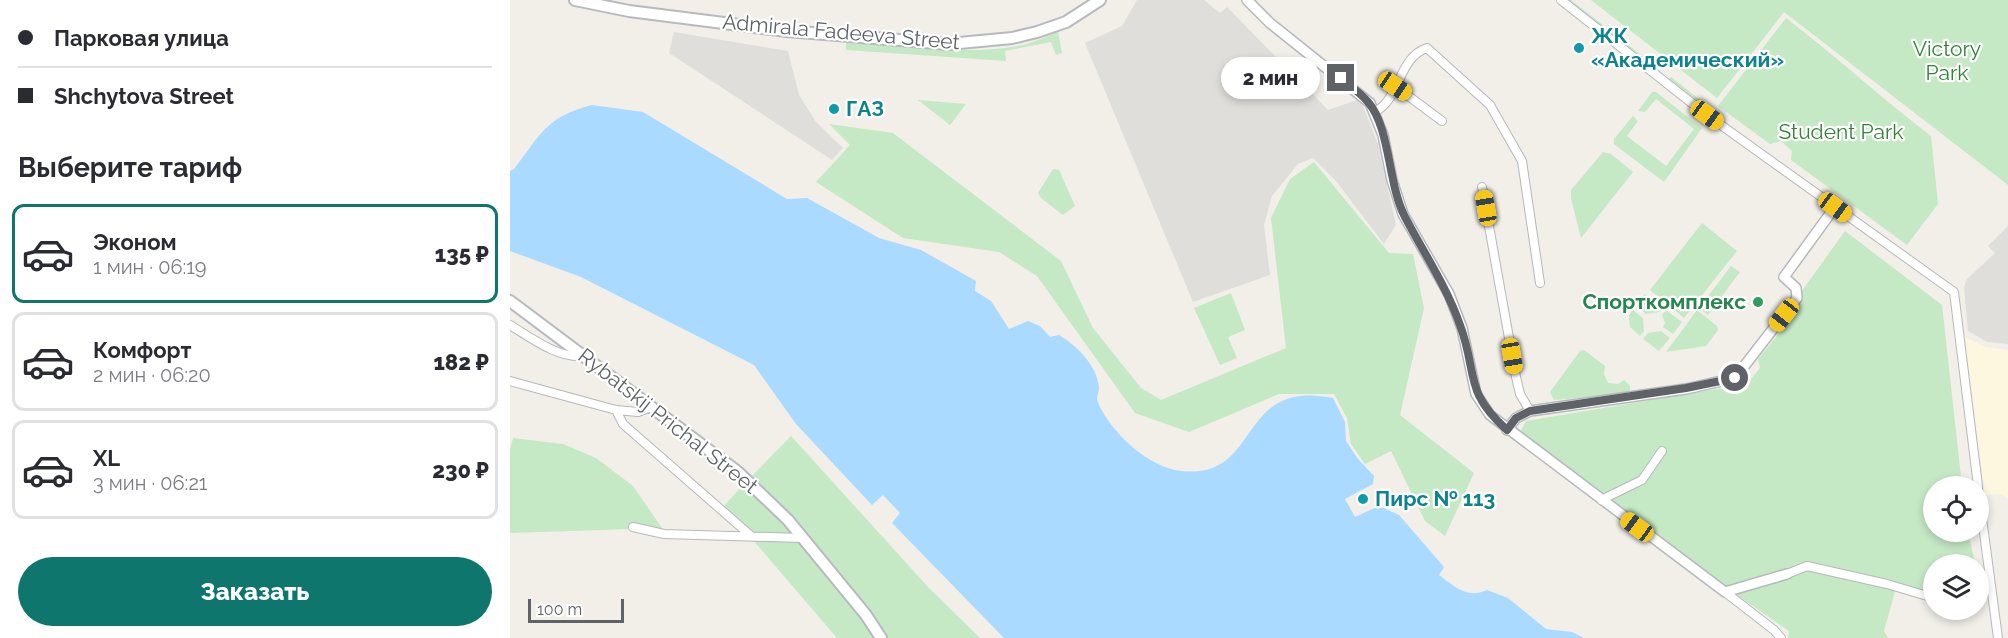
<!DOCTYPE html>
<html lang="ru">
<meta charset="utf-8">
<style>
body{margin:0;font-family:Raleway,sans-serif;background:#f7f7f7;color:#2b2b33;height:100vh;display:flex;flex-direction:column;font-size:22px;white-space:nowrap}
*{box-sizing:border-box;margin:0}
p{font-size:20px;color:#7c7c81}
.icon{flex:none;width:33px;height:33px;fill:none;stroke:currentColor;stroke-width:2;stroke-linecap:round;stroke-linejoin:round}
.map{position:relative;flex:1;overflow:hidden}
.drawer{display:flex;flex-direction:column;background:#fff;width:510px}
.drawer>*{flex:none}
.banner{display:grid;align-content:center;height:132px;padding:0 18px;background:#fff}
.fabs{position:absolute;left:1413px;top:476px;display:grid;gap:12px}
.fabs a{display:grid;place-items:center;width:66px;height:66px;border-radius:50%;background:#fff;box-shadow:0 3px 9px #0003;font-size:30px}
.scale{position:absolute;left:18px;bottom:15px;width:96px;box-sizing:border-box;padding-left:6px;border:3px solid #5f6368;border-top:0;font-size:16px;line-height:21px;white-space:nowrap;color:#5f6368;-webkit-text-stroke:4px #fff;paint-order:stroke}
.end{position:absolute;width:27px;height:27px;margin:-14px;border:8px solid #5f6368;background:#fff;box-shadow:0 0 0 3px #fff}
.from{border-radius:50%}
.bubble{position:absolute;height:42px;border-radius:21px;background:#fff;box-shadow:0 3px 9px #0003;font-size:20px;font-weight:800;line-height:42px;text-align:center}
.car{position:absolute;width:18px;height:36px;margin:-18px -9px;border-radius:8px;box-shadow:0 0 4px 2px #0007;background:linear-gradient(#f5c518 24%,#345 0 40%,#f5c518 0 76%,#345 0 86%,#f5c518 0)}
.banner b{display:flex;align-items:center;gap:21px;height:57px;font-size:22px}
.banner b+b{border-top:2px solid #e1e1e2}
.banner i{width:15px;height:15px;background:#2b2b33}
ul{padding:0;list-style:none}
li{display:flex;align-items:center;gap:18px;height:99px;margin:0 12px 9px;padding:0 6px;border:3px solid #e1e1e2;border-radius:12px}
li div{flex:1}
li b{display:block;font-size:22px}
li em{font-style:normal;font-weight:800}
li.on{border-color:#0f766e}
li>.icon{width:54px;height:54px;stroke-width:1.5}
h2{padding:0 18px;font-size:27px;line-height:72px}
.primary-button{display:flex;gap:12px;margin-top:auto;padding:12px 18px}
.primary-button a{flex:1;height:69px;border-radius:36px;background:#0f766e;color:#fff;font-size:24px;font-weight:800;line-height:69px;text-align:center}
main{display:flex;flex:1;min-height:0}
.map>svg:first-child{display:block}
</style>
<main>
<section class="drawer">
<div class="banner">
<b><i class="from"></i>Парковая улица</b>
<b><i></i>Shchytova Street</b>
</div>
<h2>Выберите тариф</h2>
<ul>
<li class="on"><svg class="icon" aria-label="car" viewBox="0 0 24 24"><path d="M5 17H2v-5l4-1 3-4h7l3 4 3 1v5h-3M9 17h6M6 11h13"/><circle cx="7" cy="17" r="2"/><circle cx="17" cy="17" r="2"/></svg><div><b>Эконом</b><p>1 мин · 06:19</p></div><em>135 ₽</em></li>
<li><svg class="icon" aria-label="car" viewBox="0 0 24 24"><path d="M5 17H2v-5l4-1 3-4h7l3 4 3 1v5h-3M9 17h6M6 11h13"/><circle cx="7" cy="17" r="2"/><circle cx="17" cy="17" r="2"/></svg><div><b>Комфорт</b><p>2 мин · 06:20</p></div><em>182 ₽</em></li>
<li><svg class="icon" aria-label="car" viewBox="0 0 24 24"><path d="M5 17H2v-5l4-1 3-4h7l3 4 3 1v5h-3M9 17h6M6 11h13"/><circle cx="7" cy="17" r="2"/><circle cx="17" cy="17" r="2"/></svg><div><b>XL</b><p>3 мин · 06:21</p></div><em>230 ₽</em></li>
</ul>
<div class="primary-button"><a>Заказать</a></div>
</section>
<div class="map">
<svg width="1498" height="638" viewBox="0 0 1498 638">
<rect width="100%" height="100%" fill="#f1efe8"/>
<path fill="#fef7e0" d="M1455,337L1475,347L1498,350V499L1490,494L1475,495Z"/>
<path fill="#e0deda" d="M627,0H694L710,13L717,7L818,110L850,99L868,144L886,225L874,244L826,181L803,158L788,164L762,196L754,225L760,275L683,302L575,43L612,26Z
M164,32L278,51L289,95L306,122L333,148L322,160L159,53Z
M1498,226V344L1477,342L1458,331L1454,287L1457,279L1485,253L1478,246Z"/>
<path fill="#c5e8c5" d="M1056,0H1061L1140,62L1138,64Z
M1081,0H1498V185L1274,12L1207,98Z
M1276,18C1326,56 1371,98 1421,136L1428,204L1397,245L1281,160L1282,151L1271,141L1260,144L1208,106Z
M548,32L552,53L546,55L541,42L495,51L496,61L336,50V42C395,46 455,56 513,45C525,42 537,36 548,32Z
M1161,77L1216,120L1204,115L1158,80Z
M1142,92H1146L1192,128L1154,182L1104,144V139L1123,116L1128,121L1117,136L1156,166L1184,129L1146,99L1135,112L1128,111Z
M408,100L456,104L440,125Z
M319,124L383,133L551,261L583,328L631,388L651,400L776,348L761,218L780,179L804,162L879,253L903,254L914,308L890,415L964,473L935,536L915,521L881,451L855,464L841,444L837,418L824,394H769L679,432L625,413L527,276L489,252L393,238L306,182L340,145Z
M1093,152L1101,154L1123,172L1071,238L1061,198V190Z
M543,169L549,170L565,206L553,215L531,198L528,193Z
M1192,223L1227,251L1174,318L1140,290Z
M1335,231L1432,305L1452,486H1424V531H1458L1465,564H1424L1423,594L1387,584L1374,631L1378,638H1278L1279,631L1201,577L1009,434L1016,421L1237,384L1250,368L1248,359L1266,337L1294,288Z
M1221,266L1230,272L1198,315L1189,308Z
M721,293L735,330L718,337L727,358L710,365L684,308Z
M1134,294L1152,307L1149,312L1136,314L1126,305Z
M1123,310L1133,318L1134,331L1130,336L1120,327L1119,315Z
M1156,310L1172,322L1163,334L1153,327L1155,323L1152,315Z
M1187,310L1207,326L1208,330L1196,346L1156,352Z
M1151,331L1160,338L1149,351L1133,339L1138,333Z
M1074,350L1095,366L1094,374L1098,383L1108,384L1114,380L1120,386V391L1116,394L1044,400L1040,392L1070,351Z
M281,436L419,588L470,638H377L369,624L284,519L241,477Z
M3,438L53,444L86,458L123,486L152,528L0,533V450Z
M234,484L292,543L361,624L367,638H327L214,506Z"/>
<path fill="#aadaff" d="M82,105L133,112L277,199L297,198L369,238L411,250L466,281L465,291L481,301L499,329L518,321L530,326L540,337L549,335C567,346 587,365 589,388C589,394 585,397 589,405C603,434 638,467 671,471C753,480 725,378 823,398L835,422L836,441L848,459L864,476L863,484L835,499L845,517L869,506L889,515L934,567L929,575C946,587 956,599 977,590L998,598L1036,629L1062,632L1074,638H494L382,523L390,513L373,495L362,505L286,424L244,365L71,277L0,251V171L4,169C31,134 36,117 82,105Z"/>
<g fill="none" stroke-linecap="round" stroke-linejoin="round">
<g stroke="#b5b8bc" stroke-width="10">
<path id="minor" d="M1051,0L1197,115L1444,292L1468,486
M885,86L932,121
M864,112C890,101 888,57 917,48L980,105L1012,161L1030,283
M972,187L1006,377L1010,394L1020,411
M0,325C21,338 49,359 74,356
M0,381L106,410L128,412L141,407
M106,410L113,424L240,535
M1468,488L1488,638
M1091,500L1132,480L1152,451
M123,527L154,534L293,538
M1277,574L1297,566L1377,584L1424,598
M1215,592L1264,630L1271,638"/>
</g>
<g stroke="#b5b8bc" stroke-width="12">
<path id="tertiary" d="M737,0L760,23L860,103L873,135L882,180L893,214L939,294L952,328L966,394L980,415L1215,592L1277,574
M997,430L1006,418L1020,411L1176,389L1225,378L1287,298L1286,288L1274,277L1325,207"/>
</g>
<g stroke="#b6babf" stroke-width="14">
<path id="secondary" d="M65,0L119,11L277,31L439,44L502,38L527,32L556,22L590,0
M0,301L228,472L278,520L356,615L371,638"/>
</g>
<use href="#minor" stroke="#fff" stroke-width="8"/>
<use href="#tertiary" stroke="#fff" stroke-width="9"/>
<use href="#secondary" stroke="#fff" stroke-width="10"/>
</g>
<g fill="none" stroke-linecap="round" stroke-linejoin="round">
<path stroke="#5f6368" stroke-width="8" d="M831,78C840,86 851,93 858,102C880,127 878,183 894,215C913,252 936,285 950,325C968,373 953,391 997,430L1006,418L1020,411L1176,388L1225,378"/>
</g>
<g fill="#0f9aa8" stroke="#fff" stroke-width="2">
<circle cx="1069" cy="48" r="6"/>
<circle cx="324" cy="109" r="6"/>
<circle cx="853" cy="499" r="6"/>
</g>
<circle fill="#2e9e5b" stroke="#fff" stroke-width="2" cx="1248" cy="302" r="6"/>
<g text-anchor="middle" stroke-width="4.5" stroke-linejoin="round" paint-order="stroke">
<g font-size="21" fill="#5f6368" stroke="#fff">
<text transform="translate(331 32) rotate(5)" y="7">Admirala Fadeeva Street</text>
<text transform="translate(158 421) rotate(38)" y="7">Rybatskij Prichal Street</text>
</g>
<g font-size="21" font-weight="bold" fill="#0d838f" stroke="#fff" text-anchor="start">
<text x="1081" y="43">ЖК<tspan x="1081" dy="24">«Академический»</tspan></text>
<text x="336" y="116">ГАЗ</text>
<text x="865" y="506">Пирс № 113</text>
</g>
<g font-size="21" fill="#348238" stroke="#fff">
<text x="1437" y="56">Victory<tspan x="1437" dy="24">Park</tspan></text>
<text x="1331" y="139">Student Park</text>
</g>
<g font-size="21" font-weight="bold" fill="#27864d" stroke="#fff" text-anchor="end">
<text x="1236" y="309">Спорткомплекс</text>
</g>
</g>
</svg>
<div class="fabs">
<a><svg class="icon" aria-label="locate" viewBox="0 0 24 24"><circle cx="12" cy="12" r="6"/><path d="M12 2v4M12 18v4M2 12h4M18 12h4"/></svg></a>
<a><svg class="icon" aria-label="layers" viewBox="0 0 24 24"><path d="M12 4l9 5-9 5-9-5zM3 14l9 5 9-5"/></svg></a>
</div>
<div class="scale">100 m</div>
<i class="end from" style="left:1225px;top:378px"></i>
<i class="end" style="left:831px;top:78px"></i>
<div class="bubble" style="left:711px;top:57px;width:99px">2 мин</div>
<i class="car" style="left:885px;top:86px;rotate:124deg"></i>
<i class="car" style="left:1197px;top:115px;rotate:126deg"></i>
<i class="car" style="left:1325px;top:207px;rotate:126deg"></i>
<i class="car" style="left:976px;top:208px;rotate:350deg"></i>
<i class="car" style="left:1274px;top:315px;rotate:218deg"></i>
<i class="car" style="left:1002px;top:356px;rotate:170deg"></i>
<i class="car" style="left:1127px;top:527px;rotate:306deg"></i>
</div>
</main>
